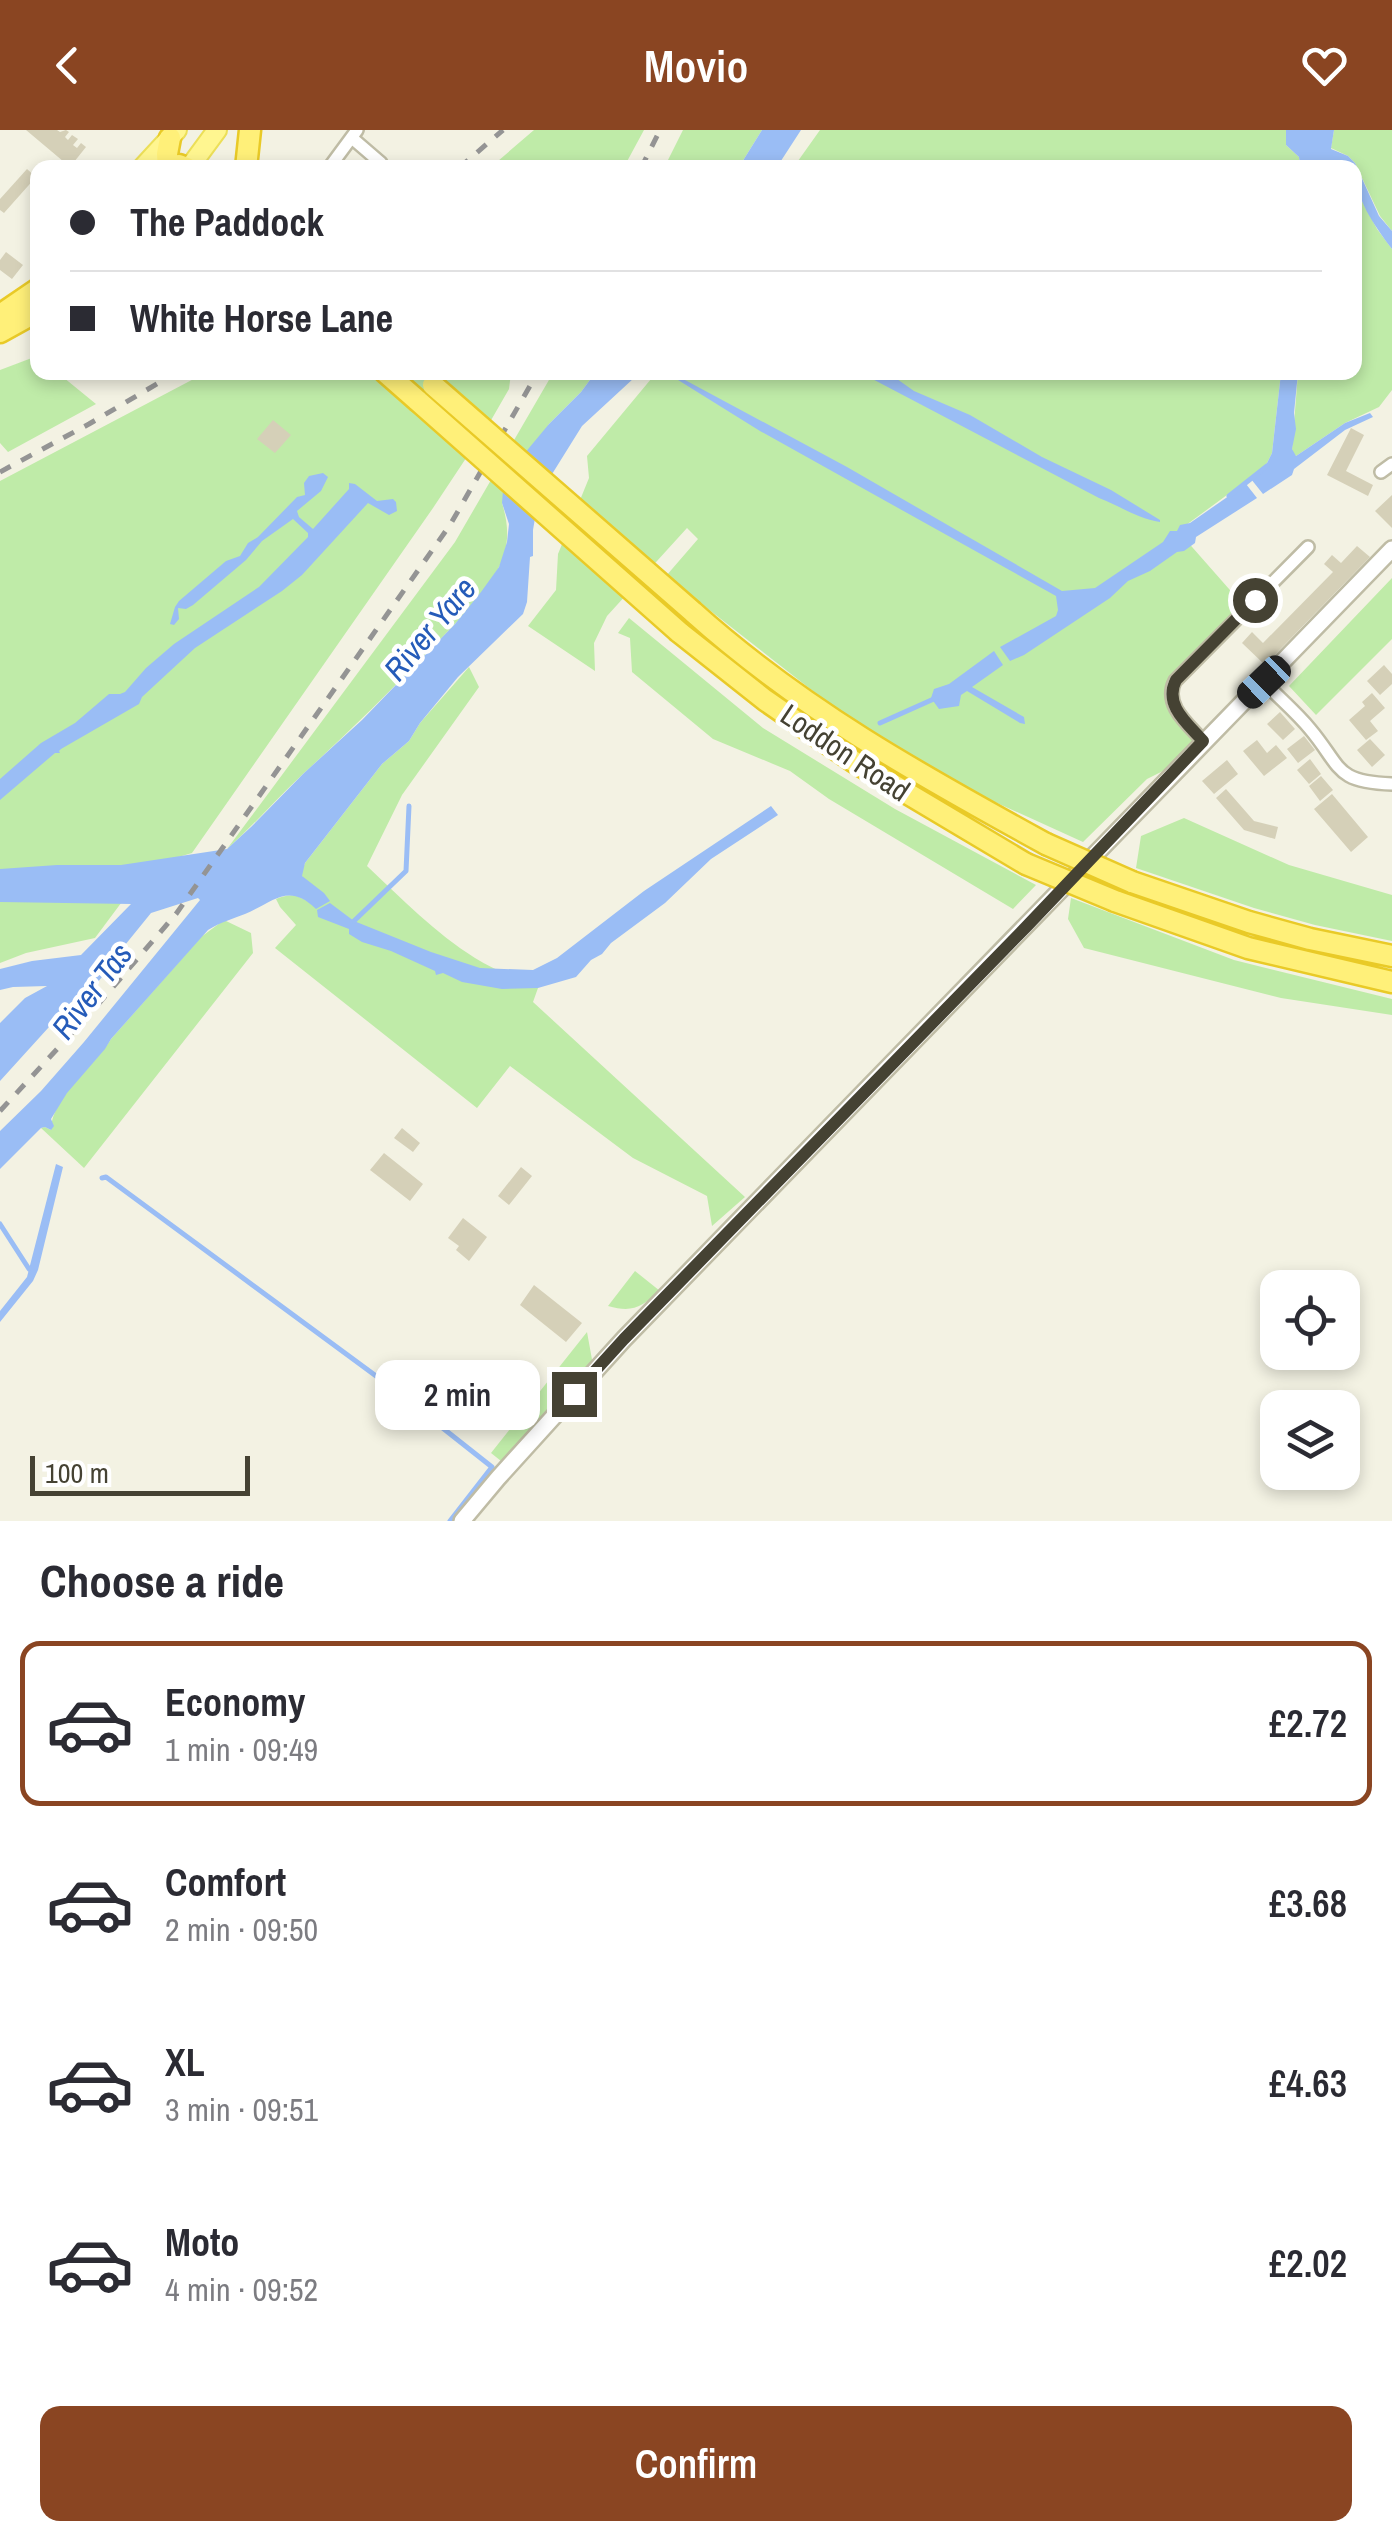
<!DOCTYPE html>
<meta charset="utf-8">
<style>
body{margin:0;font-family:"Archivo Narrow",sans-serif;background:#f2f2f3;color:#2b2b33;height:100vh;display:flex;flex-direction:column;font-size:38px;white-space:nowrap}
*{box-sizing:border-box;margin:0}
p{font-size:32px;color:#7c7c81}
.icon{flex:none;width:55px;height:55px;fill:none;stroke:currentColor;stroke-width:2;stroke-linecap:round;stroke-linejoin:round}
.map{position:relative;height:1391px;overflow:hidden}
.panel{display:flex;flex-direction:column;background:#fff;flex:1}
.panel>*{flex:none}
.top-card{position:absolute;left:30px;top:30px;width:1332px;height:220px;border-radius:20px;box-shadow:0 5px 15px #0003;display:grid;align-content:center;height:220px;padding:0 40px;background:#fff}
.fabs{position:absolute;left:1260px;top:1140px;display:grid;gap:20px}
.fabs a{display:grid;place-items:center;width:100px;height:100px;border-radius:20px;background:#fff;box-shadow:0 5px 15px #0003;font-size:50px}
.scale{position:absolute;left:30px;bottom:25px;width:220px;box-sizing:border-box;padding-left:10px;border:5px solid #454233;border-top:0;font-size:28px;line-height:35px;white-space:nowrap;color:#454233;-webkit-text-stroke:8px #fff;paint-order:stroke}
.end{position:absolute;width:45px;height:45px;margin:-22px;border:12px solid #454233;background:#fff;box-shadow:0 0 0 5px #fff}
.from{border-radius:50%}
.bubble{position:absolute;height:70px;border-radius:20px;background:#fff;box-shadow:0 5px 15px #0003;font-size:32px;font-weight:600;line-height:70px;text-align:center}
.car{position:absolute;width:30px;height:60px;margin:-30px -15px;border-radius:12px;box-shadow:0 0 8px 2px #0007;background:linear-gradient(#222 24%,#8ab4d8 0 40%,#222 0 76%,#8ab4d8 0 86%,#222 0)}
.top-card b{display:flex;align-items:center;gap:35px;height:95px;font-size:38px}
.top-card b+b{border-top:2px solid #e1e1e2}
.top-card i{width:25px;height:25px;background:#2b2b33}
ul{padding:0;list-style:none}
li{display:flex;align-items:center;gap:30px;height:165px;margin:0 20px 15px;padding:0 20px;border:5px solid transparent;border-radius:20px}
li div{flex:1}
li b{display:block;font-size:38px}
li em{font-style:normal;font-weight:600}
li.on{border-color:#8a4522}
li>.icon{width:90px;height:90px;stroke-width:1.5}
h2{padding:0 40px;font-size:45px;line-height:120px}
.cta{display:flex;gap:20px;margin-top:auto;padding:20px 40px}
.cta a{flex:1;height:115px;border-radius:20px;background:#8a4522;color:#fff;font-size:40px;font-weight:600;line-height:115px;text-align:center}
header{display:flex;justify-content:space-between;align-items:center;height:130px;padding:0 40px;background:#8a4522;color:#fff;font-size:45px;font-weight:600}
.map>svg:first-child{display:block}
</style>
<header><svg class="icon" aria-label="back" viewBox="0 0 24 24"><path d="M15 5l-7 7 7 7"/></svg>Movio<svg class="icon" aria-label="heart" viewBox="0 0 24 24"><path d="M12 20l-8-8c-3-5 5-10 8-4 3-6 11-1 8 4z"/></svg></header>
<div class="map">
<svg width="1392" height="1391" viewBox="0 0 1392 1391">
<rect width="100%" height="100%" fill="#f3f2e3"/>
<path fill="#bfeba8" d="M534,0H644L624,37H491Z
M683,0H762L739,37L664,38Z
M820,0H1286V15L1299,27V38H793Z
M1334,0H1392V101L1380,86L1355,33L1348,26L1331,18Z
M1355,58L1377,99L1392,119V260L1379,277L1345,293L1296,326L1293,324L1292,319L1298,243L1355,242Z
M37,226L38,242L58,243L96,274L8,322L0,313V240Z
M205,243H511L509,259L490,292L433,378L192,723L158,733L133,757L95,808L26,823L0,833V351Z
M553,243H595L581,262L549,294L502,373C509,396 510,416 498,439C481,469 453,496 429,521C388,563 347,604 303,644C277,668 254,695 227,719L455,412Z
M656,243H1281L1272,323L1265,337L1178,401L1244,476L1168,552V565L1197,608L1171,637L1147,649L1083,712L975,663L850,590L666,446L698,409L687,398L607,486L594,513L595,541L528,496L556,460L558,424L589,348L587,326Z
M1392,448V509L1316,585L1289,556Z
M629,488L763,598L895,679L1036,755L1013,779L829,669L790,641L713,609L632,542L630,508L618,503Z
M469,537L479,557L402,665L367,736C402,769 435,803 475,828C495,840 517,849 538,858L533,872L745,1067L712,1096L707,1066L633,1028L510,936L477,978L275,818L296,795L280,777L276,769C296,761 298,767 315,775L301,744L305,733L382,634L409,611L420,593Z
M1184,688L1289,735L1392,765V811L1315,795L1254,778L1136,738L1141,706Z
M1071,768L1234,830L1392,869V885L1281,868L1084,818L1068,789Z
M224,790L251,803L253,823L84,1038L41,998L45,997L51,1000C51,967 95,936 111,909L201,807Z
M635,1141L660,1161C641,1177 633,1183 608,1176Z
M587,1202L593,1235L501,1331L491,1323Z"/>
<path fill="#9abdf5" d="M762,0H801L777,37H739Z
M1286,0H1334L1331,19L1348,26L1355,33L1379,86L1392,101V119C1374,95 1355,69 1355,38L1343,37L1331,32L1327,37H1300L1299,27L1286,15Z
M595,243H637L634,248L582,296L539,365L533,400V426L530,427L527,472L523,484L458,547L420,593L409,611L382,634L305,733L302,746L324,763L330,771L316,779C288,752 274,772 245,784C232,789 221,792 208,800L111,909L105,919L67,963L51,989L54,996L51,1000L45,997L41,998L0,1039V1001L41,961L84,912L200,770L198,768L151,783L108,836L88,854L0,951V893L25,868L47,856L13,857L0,860V839L32,831L81,825L131,774L0,772V739L57,735H121L227,719L251,697L303,644L362,590L455,494L481,462L499,437L507,412L509,394L502,373L504,348L549,294L581,262Z
M672,243L847,337L1062,461L1095,458L1163,412L1170,401H1177L1180,395L1190,393L1246,354L1257,368L1196,407L1195,413L1184,421L1177,422L1150,441L1128,451L1110,468L1024,525L1010,531L1000,517L1056,486L1058,480L1056,466L760,301L670,245Z
M861,243H883L897,249L914,261L970,285L1042,327L1111,360L1160,390V392C1138,389 1120,376 1099,368Z
M1281,243H1298L1294,283L1296,299L1292,319L1296,326L1345,293L1370,283L1373,287L1345,300L1294,339L1292,345L1263,364L1251,349L1265,337L1272,323Z
M323,343L328,347L321,361L297,381L299,387L313,399L349,359V353L355,354L377,371L393,369L396,372L397,381L389,385L368,373L302,445L282,461L195,518L142,567L139,574L61,619L59,621L60,623H55L0,670V649L41,613L75,593L109,564H120L125,562L146,538L174,514L259,457L308,407V403L293,389L262,411L246,430L193,475L186,479L178,478L179,489L174,495L170,494L175,477L179,471L226,431L240,426L248,413L258,407L297,367L305,365L304,353L309,346Z
M994,521L1003,535L972,557L1024,587L1025,594L1020,593L967,561L961,565L959,576L939,579L931,568L934,559L949,554Z
M771,676L778,685L711,729L665,773L611,813L602,824L591,830L576,847L538,858L502,859L462,852L443,843L436,845L435,841L391,821L362,812L349,804V799L318,787L317,780L330,773L354,791L431,822L480,838L533,840L557,828L644,761Z
M56,1034L63,1037L38,1140L33,1151L0,1192V1181L27,1147Z"/>
<g fill="none" stroke-linecap="round" stroke-linejoin="round">
<path stroke="#9abdf5" stroke-width="5" d="M1229,366L1267,336
M880,593L936,568
M354,791L406,741L409,676
M93,854L108,836
M102,1048L106,1047L391,1257
M0,1094L29,1139
M392,1258L492,1337L450,1391"/>
</g>
<path fill="#d5d0b8" d="M26,0H57L60,2L66,0L69,2L65,7L68,10L72,5L78,9L73,15L77,18L81,13L86,17L70,37Z
M27,39L36,47L4,83L0,80V69Z
M6,122L23,135L12,149L0,140V130Z
M273,290L291,305L275,323L257,309Z
M1351,298L1364,305L1346,341L1373,355L1368,366L1327,345Z
M1392,365V398L1375,381Z
M1357,416L1370,427L1265,535L1242,513L1252,502L1263,513L1333,442L1324,434L1332,425L1341,433Z
M1384,535L1392,544V554L1380,565L1367,551Z
M1372,563L1385,578L1370,591L1378,601L1366,610L1349,590L1365,576L1362,572Z
M1280,582L1295,599L1283,610L1267,594Z
M1304,606L1315,620L1298,633L1287,619Z
M1370,609L1385,625L1372,637L1357,620Z
M1257,610L1267,623L1276,615L1287,628L1264,646L1243,621Z
M1310,629L1321,644L1309,654L1297,640Z
M1227,630L1238,644L1214,664L1202,651Z
M1321,646L1333,660L1320,671L1309,656Z
M1226,659L1254,691L1278,697L1275,709L1244,700L1216,668Z
M1332,664L1368,707L1351,722L1314,679Z
M402,998L420,1013L413,1022L394,1008Z
M384,1023L423,1054L410,1071L370,1040Z
M521,1037L532,1046L509,1075L498,1066Z
M463,1088L487,1107L469,1131L456,1120L459,1116L448,1108Z
M534,1155L582,1193L566,1212L520,1175Z"/>
<g fill="none" stroke-linecap="round" stroke-linejoin="round">
<g stroke="#bfbca5" stroke-width="16">
<path id="minor" d="M352,8L381,33
M329,38L357,0
M1381,342L1392,334
M1264,552C1279,568 1296,582 1310,599C1342,637 1334,652 1392,654
M1203,611C1188,594 1163,575 1175,551L1308,417"/>
</g>
<g stroke="#bfbca5" stroke-width="20">
<path id="tertiary" d="M462,1391L498,1348L624,1209L1392,419"/>
</g>
<g stroke="#ecdf58" stroke-width="22">
<path id="primary" d="M142,38L177,0
M189,38L217,0"/>
</g>
<g stroke="#e9ca27" stroke-width="25">
<path id="trunk" d="M168,38L167,24L170,8
M168,38L179,35L187,38
M246,38L250,0
M0,185L38,159
M0,202L38,181
M385,242L418,271
M693,482C801,579 920,645 1046,714
M679,502L765,570L853,631L1026,734
M1132,752L1249,792L1310,809L1392,826
M1115,771L1248,818L1392,852"/>
</g>
<use href="#minor" stroke="#fff" stroke-width="11"/>
<use href="#tertiary" stroke="#fff" stroke-width="15"/>
<use href="#primary" stroke="#fff690" stroke-width="18"/>
<use href="#trunk" stroke="#fff079" stroke-width="20"/>
<path stroke="#949494" stroke-width="5" stroke-dasharray="12 12" stroke-linecap="butt" d="M459,38L503,0
M641,38L660,0
M0,342L89,294L177,242
M0,981L94,879L176,784L450,395L538,242"/>
<g stroke="#e9ca27" stroke-width="25" stroke-linecap="butt">
<path id="trunk-bridge" d="M433,255L693,482
M418,271L679,502
M1046,714L1132,752
M1026,734L1115,771"/>
</g>
<use href="#trunk-bridge" stroke="#fff079" stroke-width="20"/>
</g>
<g fill="none" stroke-linecap="round" stroke-linejoin="round">
<path stroke="#454233" stroke-width="12" d="M574,1264L624,1209L1027,796L1203,611C1188,594 1163,575 1176,550L1255,470"/>
</g>
<g text-anchor="middle" stroke-width="9" stroke-linejoin="round" paint-order="stroke">
<g font-size="30" fill="#454233" stroke="#fff">
<text transform="translate(845 623) rotate(34)" y="10">Loddon Road</text>
</g>
<g font-size="32" font-style="italic" fill="#255bb9" stroke="#fff">
<text transform="translate(430 499) rotate(-50)" y="11">River Yare</text>
<text transform="translate(92 861) rotate(-53)" y="11">River Tas</text>
</g>
</g>
</svg>
<div class="fabs">
<a><svg class="icon" aria-label="locate" viewBox="0 0 24 24"><circle cx="12" cy="12" r="6"/><path d="M12 2v4M12 18v4M2 12h4M18 12h4"/></svg></a>
<a><svg class="icon" aria-label="layers" viewBox="0 0 24 24"><path d="M12 4l9 5-9 5-9-5zM3 14l9 5 9-5"/></svg></a>
</div>
<div class="scale">100 m</div>
<i class="end from" style="left:1255px;top:470px"></i>
<i class="end" style="left:574px;top:1264px"></i>
<div class="bubble" style="left:375px;top:1230px;width:165px">2 min</div>
<i class="car" style="left:1264px;top:552px;rotate:226deg"></i>
<div class="top-card">
<b><i class="from"></i>The Paddock</b>
<b><i></i>White Horse Lane</b>
</div>
</div>
<section class="panel">
<h2>Choose a ride</h2>
<ul>
<li class="on"><svg class="icon" aria-label="car" viewBox="0 0 24 24"><path d="M5 17H2v-5l4-1 3-4h7l3 4 3 1v5h-3M9 17h6M6 11h13"/><circle cx="7" cy="17" r="2"/><circle cx="17" cy="17" r="2"/></svg><div><b>Economy</b><p>1 min · 09:49</p></div><em>£2.72</em></li>
<li><svg class="icon" aria-label="car" viewBox="0 0 24 24"><path d="M5 17H2v-5l4-1 3-4h7l3 4 3 1v5h-3M9 17h6M6 11h13"/><circle cx="7" cy="17" r="2"/><circle cx="17" cy="17" r="2"/></svg><div><b>Comfort</b><p>2 min · 09:50</p></div><em>£3.68</em></li>
<li><svg class="icon" aria-label="car" viewBox="0 0 24 24"><path d="M5 17H2v-5l4-1 3-4h7l3 4 3 1v5h-3M9 17h6M6 11h13"/><circle cx="7" cy="17" r="2"/><circle cx="17" cy="17" r="2"/></svg><div><b>XL</b><p>3 min · 09:51</p></div><em>£4.63</em></li>
<li><svg class="icon" aria-label="car" viewBox="0 0 24 24"><path d="M5 17H2v-5l4-1 3-4h7l3 4 3 1v5h-3M9 17h6M6 11h13"/><circle cx="7" cy="17" r="2"/><circle cx="17" cy="17" r="2"/></svg><div><b>Moto</b><p>4 min · 09:52</p></div><em>£2.02</em></li>
</ul>
<div class="cta"><a>Confirm</a></div>
</section>
